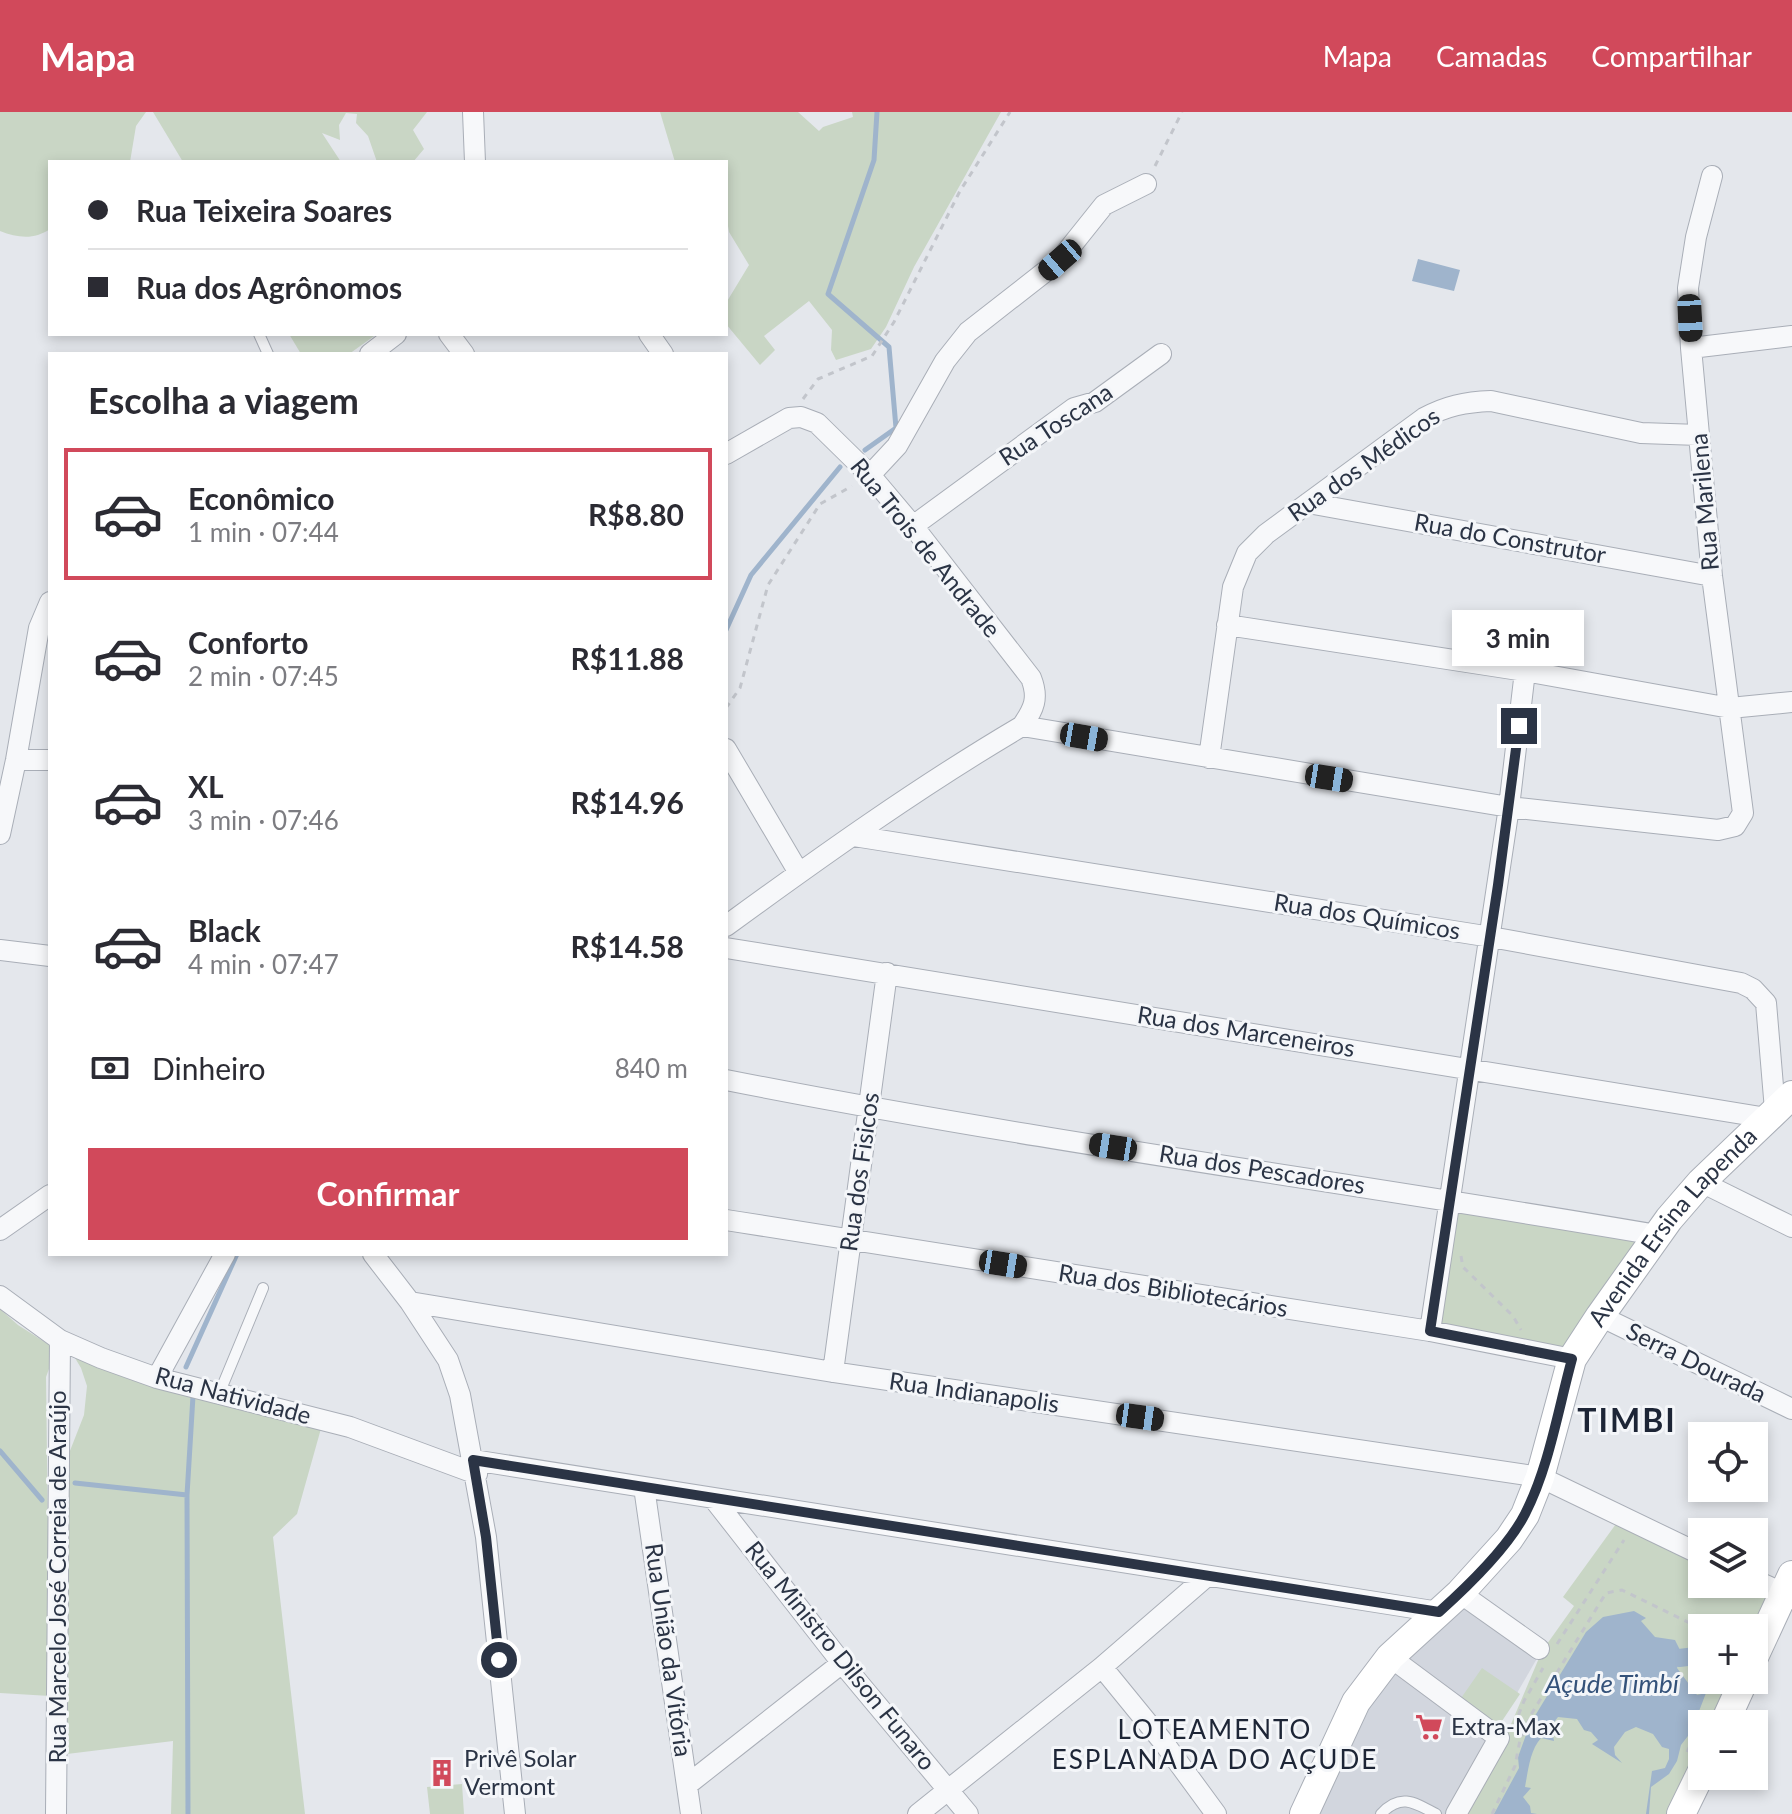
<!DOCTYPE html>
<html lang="pt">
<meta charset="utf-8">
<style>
body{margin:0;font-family:Lato,sans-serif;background:#f7f7f7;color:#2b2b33;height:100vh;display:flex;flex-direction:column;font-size:30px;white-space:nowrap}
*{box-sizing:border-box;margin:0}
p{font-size:26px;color:#7c7c81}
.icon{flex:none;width:44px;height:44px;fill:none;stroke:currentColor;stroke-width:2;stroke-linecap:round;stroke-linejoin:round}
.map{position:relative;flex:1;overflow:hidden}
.drawer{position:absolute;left:48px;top:240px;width:680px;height:904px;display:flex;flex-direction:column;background:#fff;border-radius:0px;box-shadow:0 4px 12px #0003}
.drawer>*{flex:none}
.guide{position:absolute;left:48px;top:48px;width:680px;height:176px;border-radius:0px;box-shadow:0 4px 12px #0003;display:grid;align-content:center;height:176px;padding:0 40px;background:#fff}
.tools{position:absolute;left:1688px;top:1310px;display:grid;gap:16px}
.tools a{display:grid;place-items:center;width:80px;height:80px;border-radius:0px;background:#fff;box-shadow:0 4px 12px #0003;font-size:40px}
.end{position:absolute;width:36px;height:36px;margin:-18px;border:10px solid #2b3445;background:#fff;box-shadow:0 0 0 4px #fff}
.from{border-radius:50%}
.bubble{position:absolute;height:56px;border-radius:0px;background:#fff;box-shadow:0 4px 12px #0003;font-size:26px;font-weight:700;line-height:56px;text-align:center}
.car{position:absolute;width:24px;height:48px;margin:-24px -12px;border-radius:10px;box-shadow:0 0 6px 2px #0007;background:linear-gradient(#222 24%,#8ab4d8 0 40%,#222 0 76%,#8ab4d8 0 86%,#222 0)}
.guide b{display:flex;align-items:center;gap:28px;height:76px;font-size:30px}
.guide b+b{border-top:2px solid #e1e1e2}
.guide i{width:20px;height:20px;background:#2b2b33}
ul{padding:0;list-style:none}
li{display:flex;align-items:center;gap:24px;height:132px;margin:0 16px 12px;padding:0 24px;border:4px solid transparent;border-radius:0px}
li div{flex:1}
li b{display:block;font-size:30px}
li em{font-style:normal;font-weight:700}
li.current{border-color:#d1495b}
li>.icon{width:72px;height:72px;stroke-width:1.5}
h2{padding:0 40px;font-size:36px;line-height:96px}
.pay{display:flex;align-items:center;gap:20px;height:88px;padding:0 40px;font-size:30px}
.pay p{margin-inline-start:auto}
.action{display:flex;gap:16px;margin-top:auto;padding:16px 40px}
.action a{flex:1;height:92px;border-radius:0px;background:#d1495b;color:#fff;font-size:32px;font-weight:700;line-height:92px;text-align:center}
header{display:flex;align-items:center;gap:48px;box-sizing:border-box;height:112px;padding:0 40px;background:#d1495b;color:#fff}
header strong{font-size:38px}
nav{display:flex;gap:44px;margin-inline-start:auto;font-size:28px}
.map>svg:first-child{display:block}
</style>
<header>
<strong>Mapa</strong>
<nav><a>Mapa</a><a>Camadas</a><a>Compartilhar</a></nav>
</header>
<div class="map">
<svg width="1792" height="1702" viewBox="0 0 1792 1702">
<rect width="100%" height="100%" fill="#e4e7ec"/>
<path fill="#d2d6de" d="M1466,1493L1539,1543L1447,1702H1313L1366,1587Z"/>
<path fill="#c9d6c5" d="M0,0H146L136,14L130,50H50V117C34,128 18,126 0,119Z
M153,0H427L413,18L424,37L413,50H377L368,24L356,11L357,2L346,1L339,13L340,28L322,21L341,50H183Z
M660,0H798L819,19L823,15L853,5L852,0H1001L914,155L886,215L871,237L836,248L831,238L832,218L809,189L764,224L775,238L760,253L726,212V191L749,153L729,120L726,102V50H675Z
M289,222H377L349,242H301Z
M1450,1088L1657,1123L1572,1247L1430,1219Z
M0,1197L18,1213L51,1234L53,1246L46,1265L50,1584L0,1581Z
M72,1241L322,1313L297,1402L273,1425L305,1702H171L173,1629L67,1642L66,1349L84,1303L87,1274L81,1256Z
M1621,1405L1702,1443V1472H1754L1778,1479L1754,1516H1702V1568H1735L1715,1612H1702V1640L1674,1702H1467L1498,1643L1542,1539L1574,1494L1563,1485Z
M1482,1556L1520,1582L1498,1615L1459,1589Z
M462,1672L464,1702H430L427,1675Z"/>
<path fill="#9fb4cc" d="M1418,147L1460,158L1454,179L1412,169Z
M1634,1499L1646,1506L1641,1509L1655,1525L1675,1528L1682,1542L1677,1556L1697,1583L1706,1581L1691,1620L1681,1633L1677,1649L1669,1662L1651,1675L1649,1702H1646L1652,1659L1665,1656L1669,1647V1637L1662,1635L1653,1622L1636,1615L1625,1620L1614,1635L1615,1643L1622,1651L1592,1632L1598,1628L1591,1620L1584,1618L1577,1607L1558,1605L1551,1614L1554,1629L1541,1626C1530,1638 1528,1659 1525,1675L1531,1676L1523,1685L1530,1694L1531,1701L1537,1702H1494L1519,1656L1518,1645L1530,1612L1586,1520L1603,1505Z"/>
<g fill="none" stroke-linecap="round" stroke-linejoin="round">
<path stroke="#9fb4cc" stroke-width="5" d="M865,338L896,316L889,235L828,182L874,48L877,0
M726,518L751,463L840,355
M186,1255L237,1142
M0,1339L42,1388
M75,1371L187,1383
M188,1702L187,1383L193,1284"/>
<path stroke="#9fb4cc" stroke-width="18" d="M1679,1546L1696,1544L1702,1538"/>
<g stroke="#a9aeb7" stroke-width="12">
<path id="lane" d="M259,222L268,242
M219,1282L263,1176
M1381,1702C1400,1681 1414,1690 1436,1702"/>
</g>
<g stroke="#a9aeb7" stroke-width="22">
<path id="street" d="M473,0L475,50
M449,222L464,242
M649,222L663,242
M1691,236L1792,224
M370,242L396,222
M726,342L789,306L801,305L817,311L870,363L913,414L1031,566C1039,586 1034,597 1022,614
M870,363L897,334L945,249L968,220L1060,148L1104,93L1146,72
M1308,391L1712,464
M913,414L1074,296L1095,290L1161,242
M1227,513L1525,559L1730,596L1792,590
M726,637L799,761
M1209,646L1233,475L1247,441L1266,422L1424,306C1446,294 1465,290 1491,289L1641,321L1699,323
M16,648H50
M0,722L16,648L39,516L50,490
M854,724L1491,825L1741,871L1753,877L1766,891L1775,998
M726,814C822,744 920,674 1022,614L1509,695L1718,718L1735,714L1743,701L1712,464L1691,236L1688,176L1696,125L1712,64
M726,836L1767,1006
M0,838L50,844
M726,968C1035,1029 1347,1070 1657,1123
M1701,1070L1792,1115
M726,1108L1430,1219L1572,1247
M0,1118L50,1083
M373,1142L410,1190L448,1248L460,1283L486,1425L515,1702
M0,1184L60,1228L101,1246L157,1266L350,1315L477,1362
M410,1190L833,1260L1540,1365L1702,1443
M1600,1204L1792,1297
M1430,1219L1509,695L1525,559
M833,1260L887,861
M157,1266L225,1142
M473,1348L1439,1500
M644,1375L691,1702
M713,1386L842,1551L968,1702
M1754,1468L1792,1485
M1460,1481L1539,1537
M1390,1545L1499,1626L1456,1702
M1102,1555L1164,1631L1216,1702
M687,1673L842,1551
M56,1702L60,1228
M918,1702L1102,1555L1206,1465"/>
</g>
<g stroke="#a9aeb7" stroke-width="30">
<g id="secondary">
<path d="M1754,1545L1792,1463"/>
<path d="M1724,1612L1744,1568"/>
<path id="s1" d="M1304,1702L1356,1590L1390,1545L1460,1481L1509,1427L1525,1403L1540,1365L1572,1247L1600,1204L1669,1107L1701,1070L1792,983"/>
<path d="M1681,1702L1702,1659"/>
</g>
</g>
<path stroke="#c2c5cb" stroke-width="3" stroke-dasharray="6 6" stroke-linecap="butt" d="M1155,54L1182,0
M803,287L818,267L872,244L894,210L960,79L1010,0
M726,596L740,576L768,473L820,392L852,374
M1461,1144L1463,1155L1513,1204L1521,1218
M1557,1532L1624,1428
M1514,1614L1524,1589L1543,1556
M1687,1640L1700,1611
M1492,1702L1515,1654L1520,1628L1532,1601L1606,1481L1622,1478L1702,1517"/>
<use href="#lane" stroke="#f7f8fa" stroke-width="10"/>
<use href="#street" stroke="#f7f8fa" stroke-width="20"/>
<use href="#secondary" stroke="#fff" stroke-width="28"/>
</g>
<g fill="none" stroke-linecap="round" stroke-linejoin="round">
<path stroke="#2b3445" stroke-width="10" d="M499,1548L486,1425L473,1348L1439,1500C1468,1474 1507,1437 1525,1402C1549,1355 1558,1298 1572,1247L1430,1219L1498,773L1519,614"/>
</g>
<defs>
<g id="supermarket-bare" transform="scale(2.16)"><path d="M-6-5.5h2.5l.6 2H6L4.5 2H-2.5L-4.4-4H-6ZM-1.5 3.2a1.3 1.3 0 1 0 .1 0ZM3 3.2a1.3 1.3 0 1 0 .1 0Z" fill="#d1495b" stroke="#f4f6f9" stroke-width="2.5" paint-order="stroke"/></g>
<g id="building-bare" transform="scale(2.16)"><path d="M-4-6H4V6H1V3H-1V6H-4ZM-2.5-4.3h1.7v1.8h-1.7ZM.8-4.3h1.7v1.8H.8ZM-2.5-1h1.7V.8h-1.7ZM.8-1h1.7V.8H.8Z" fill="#d1495b" stroke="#f4f6f9" stroke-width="2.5" paint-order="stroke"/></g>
</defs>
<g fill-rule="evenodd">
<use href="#supermarket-bare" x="1429" y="1615"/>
<use href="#building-bare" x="442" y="1661"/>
</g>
<g text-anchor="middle" stroke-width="6" stroke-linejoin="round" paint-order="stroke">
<g font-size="24" fill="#2b3445" stroke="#f4f6f9">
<text transform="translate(1056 313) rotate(-33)" y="8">Rua Toscana</text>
<text transform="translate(1364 353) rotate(-35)" y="8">Rua dos Médicos</text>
<text transform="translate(1705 390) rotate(-95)" y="8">Rua Marilena</text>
<text transform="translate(1510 427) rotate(10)" y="8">Rua do Construtor</text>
<text transform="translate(925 436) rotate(51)" y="8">Rua Trois de Andrade</text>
<text transform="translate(1367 805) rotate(9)" y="8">Rua dos Químicos</text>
<text transform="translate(1246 920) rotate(9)" y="8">Rua dos Marceneiros</text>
<text transform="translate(1262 1058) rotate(9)" y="8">Rua dos Pescadores</text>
<text transform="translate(860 1060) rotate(-82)" y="8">Rua dos Fisicos</text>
<text dy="8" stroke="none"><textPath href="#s1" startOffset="706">Avenida Ersina Lapenda</textPath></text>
<text transform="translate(1173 1179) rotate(9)" y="8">Rua dos Bibliotecários</text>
<text transform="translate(1696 1251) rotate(26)" y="8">Serra Dourada</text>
<text transform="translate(974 1281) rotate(8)" y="8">Rua Indianapolis</text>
<text transform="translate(233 1284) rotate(15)" y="8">Rua Natividade</text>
<text transform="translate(58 1465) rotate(-90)" y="8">Rua Marcelo José Correia de Araújo</text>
<text transform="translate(668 1538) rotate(82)" y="8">Rua União da Vitória</text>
<text transform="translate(840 1544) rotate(51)" y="8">Rua Ministro Dilson Funaro</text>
</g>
<g font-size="24" fill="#2b3445" stroke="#f4f6f9" text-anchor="start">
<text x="1451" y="1623">Extra-Max</text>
<text x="464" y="1655">Privê Solar<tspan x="464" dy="28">Vermont</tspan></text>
</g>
<g font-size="26" font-style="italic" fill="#34527a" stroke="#f4f6f9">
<text x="1612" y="1581">Açude Timbí</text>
</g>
<g font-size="26" letter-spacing="2" fill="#1d2536" stroke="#f4f6f9">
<text x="1215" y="1627">LOTEAMENTO<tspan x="1215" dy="30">ESPLANADA DO AÇUDE</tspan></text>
</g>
<g font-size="32" font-weight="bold" letter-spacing="2" fill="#1d2536" stroke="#f4f6f9">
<text x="1627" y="1320">TIMBI</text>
</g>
</g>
</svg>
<div class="tools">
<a><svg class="icon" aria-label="locate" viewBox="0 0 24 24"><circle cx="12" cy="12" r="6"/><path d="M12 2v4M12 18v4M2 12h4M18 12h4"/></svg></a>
<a><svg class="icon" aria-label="layers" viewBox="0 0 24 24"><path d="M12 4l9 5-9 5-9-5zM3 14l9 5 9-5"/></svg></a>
<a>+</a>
<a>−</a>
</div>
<i class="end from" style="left:499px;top:1548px"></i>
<i class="end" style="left:1519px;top:614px"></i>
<div class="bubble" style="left:1452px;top:498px;width:132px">3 min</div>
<i class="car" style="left:1060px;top:148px;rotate:229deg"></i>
<i class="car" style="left:1690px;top:206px;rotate:177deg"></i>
<i class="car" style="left:1084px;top:625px;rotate:100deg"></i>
<i class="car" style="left:1329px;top:666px;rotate:99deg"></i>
<i class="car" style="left:1113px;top:1035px;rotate:279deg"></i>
<i class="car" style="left:1003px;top:1152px;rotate:99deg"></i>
<i class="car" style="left:1140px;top:1305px;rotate:98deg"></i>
<div class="guide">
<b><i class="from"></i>Rua Teixeira Soares</b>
<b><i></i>Rua dos Agrônomos</b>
</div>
<section class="drawer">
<h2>Escolha a viagem</h2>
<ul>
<li class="current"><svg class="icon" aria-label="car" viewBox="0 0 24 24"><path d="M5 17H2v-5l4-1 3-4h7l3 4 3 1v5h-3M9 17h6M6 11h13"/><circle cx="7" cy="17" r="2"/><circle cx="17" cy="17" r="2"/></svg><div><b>Econômico</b><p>1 min · 07:44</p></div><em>R$8.80</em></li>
<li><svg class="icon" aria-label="car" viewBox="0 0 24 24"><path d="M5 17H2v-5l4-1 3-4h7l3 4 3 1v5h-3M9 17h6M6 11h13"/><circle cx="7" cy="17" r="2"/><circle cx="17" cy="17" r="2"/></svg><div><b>Conforto</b><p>2 min · 07:45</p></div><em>R$11.88</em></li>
<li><svg class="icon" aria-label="car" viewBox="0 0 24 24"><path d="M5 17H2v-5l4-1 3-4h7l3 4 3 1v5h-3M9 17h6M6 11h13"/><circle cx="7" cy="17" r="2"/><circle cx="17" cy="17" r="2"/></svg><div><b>XL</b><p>3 min · 07:46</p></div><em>R$14.96</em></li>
<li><svg class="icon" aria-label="car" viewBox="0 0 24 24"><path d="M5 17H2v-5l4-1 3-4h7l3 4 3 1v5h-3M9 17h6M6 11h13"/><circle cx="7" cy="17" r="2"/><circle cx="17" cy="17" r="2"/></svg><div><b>Black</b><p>4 min · 07:47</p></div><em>R$14.58</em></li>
</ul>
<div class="pay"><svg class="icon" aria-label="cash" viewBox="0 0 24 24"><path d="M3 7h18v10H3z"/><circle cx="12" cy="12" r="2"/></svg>Dinheiro<p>840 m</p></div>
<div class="action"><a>Confirmar</a></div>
</section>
</div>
